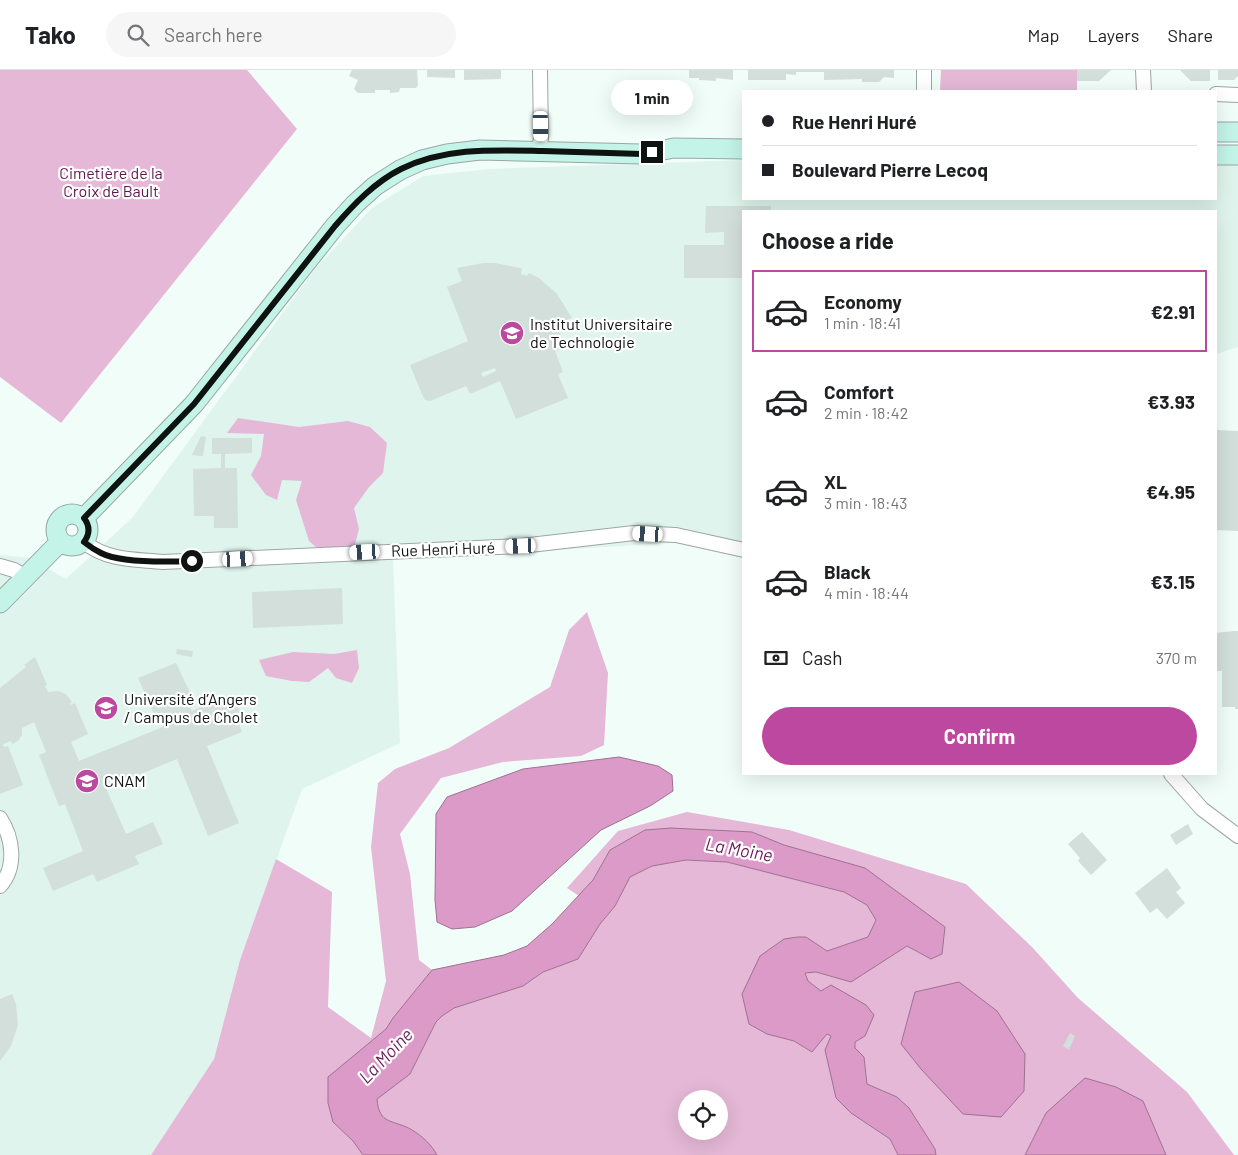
<!DOCTYPE html>
<meta charset="utf-8">
<style>
body{margin:0;font-family:Barlow,sans-serif;background:#f6f6f6;color:#202124;height:100vh;display:flex;flex-direction:column;font-size:19px;white-space:nowrap}
*{box-sizing:border-box;margin:0}
p{font-size:16px;color:#757577}
.icon{flex:none;width:28px;height:28px;fill:none;stroke:currentColor;stroke-width:2;stroke-linecap:round;stroke-linejoin:round}
.map{position:relative;flex:1;overflow:hidden}
.sheet{position:absolute;left:742px;top:140px;width:475px;height:565px;display:flex;flex-direction:column;background:#fff;border-radius:0px;box-shadow:0 5px 20px #0002}
.sheet>*{flex:none}
.hud{position:absolute;left:742px;top:20px;width:475px;height:110px;border-radius:0px;box-shadow:0 5px 20px #0002;display:grid;align-content:center;height:110px;padding:0 20px;background:#fff}
.tools{position:absolute;left:678px;top:1020px;display:grid;gap:10px}
.tools a{display:grid;place-items:center;width:50px;height:50px;border-radius:50%;background:#fff;box-shadow:0 5px 20px #0002;font-size:25px}
.end{position:absolute;width:22px;height:22px;margin:-11px;border:6px solid #0e1211;background:#fff;box-shadow:0 0 0 2px #fff}
.from{border-radius:50%}
.bubble{position:absolute;height:35px;border-radius:18px;background:#fff;box-shadow:0 5px 20px #0002;font-size:16px;font-weight:700;line-height:35px;text-align:center}
.car{position:absolute;width:15px;height:30px;margin:-15px -8px;border-radius:6px;box-shadow:0 0 4px 1px #0007;background:linear-gradient(#fff 24%,#345 0 40%,#fff 0 76%,#345 0 86%,#fff 0)}
.hud b{display:flex;align-items:center;gap:18px;height:48px;font-size:19px}
.hud b+b{border-top:1px solid #e0e0e0}
.hud i{width:12px;height:12px;background:#202124}
ul{padding:0;list-style:none}
li{display:flex;align-items:center;gap:15px;height:82px;margin:0 10px 8px;padding:0 10px;border:2px solid transparent;border-radius:0px}
li div{flex:1}
li b{display:block;font-size:19px}
li em{font-style:normal;font-weight:700}
li.current{border-color:#bd48a0}
li>.icon{width:45px;height:45px;stroke-width:1.5}
h2{padding:0 20px;font-size:22px;line-height:60px}
.pay{display:flex;align-items:center;gap:12px;height:55px;padding:0 20px;font-size:19px}
.pay p{margin-inline-start:auto}
.cta{display:flex;gap:10px;margin-top:auto;padding:10px 20px}
.cta a{flex:1;height:58px;border-radius:30px;background:#bd48a0;color:#fff;font-size:20px;font-weight:700;line-height:58px;text-align:center}
header{display:flex;align-items:center;gap:30px;box-sizing:border-box;height:70px;padding:0 25px;background:#fff;border-bottom:1px solid #e0e0e0}
header strong{font-size:24px}
nav{display:flex;gap:28px;margin-inline-start:auto;font-size:18px}
.search{width:350px;height:45px;background:#f6f6f6;display:flex;align-items:center;gap:12px;box-sizing:border-box;padding:0 18px;border-radius:28px;color:#757577;font-size:19px}
.map>svg:first-child{display:block}
</style>
<header>
<strong>Tako</strong>
<div class="search"><svg class="icon" aria-label="search" viewBox="0 0 24 24"><circle cx="10" cy="10" r="6"/><path d="M15 15l6 6"/></svg>Search here</div>
<nav><a>Map</a><a>Layers</a><a>Share</a></nav>
</header>
<div class="map">
<svg width="1238" height="1085" viewBox="0 0 1238 1085">
<rect width="100%" height="100%" fill="#f1fdf8"/>
<path fill="#dff4ec" d="M1216,75H1238V277L1216,284V141H744V478L718,470L393,490L400,673L302,719L240,890L214,989L151,1085H0V485L30,488L66,509L133,447L315,199L372,138L423,106L489,99L744,90V129H1216Z"/>
<path fill="#e4b8d6" fill-rule="evenodd" d="M0,0H247L297,59L61,353L0,307Z
M941,0H1077V21H940Z
M238,348L299,357L348,351L370,357L387,373L383,403L369,417L354,438L359,459L354,478L318,479L309,471L296,430L302,411L282,410L277,430L266,425L251,405L261,386L264,364L227,363Z
M587,542L608,603L604,675L581,686L503,692L441,708L400,764L410,804L419,890L432,900L393,948L386,959L367,976L333,1052L353,1071L363,1085H151L214,989L240,890L276,789L332,822L328,937L371,968L386,911L371,777L378,713L395,699L449,678L550,617L569,560Z
M357,580L359,598L352,613L336,608L328,598L309,612L292,611L266,606L259,590L293,582L334,584Z
M687,742L789,760L966,814L1032,877L1078,928L1187,1022L1234,1085H1166L1143,1031L1046,1043L1025,1085H936L935,1079L909,1038L897,1027L867,1014L864,987L855,978V972L821,922L808,911L805,902H816L851,911L907,876L931,889L942,884L784,775L752,762L671,758L645,760L610,780L593,810L579,826L567,818L618,761Z
M686,790L727,792L844,822L867,835L876,850L868,867L827,881L806,867L767,964L794,971L812,982L827,964L831,966L867,1054L890,1069L898,1085H437C431,1074 422,1066 412,1060C401,1053 384,1054 378,1040C377,1038 377,1032 377,1028L410,1004L436,952L442,946L454,938L523,916L543,902L578,889L600,854L615,836L630,807L652,796ZM686,1029H719V1061H686Z"/>
<path fill="#dc9ac8" stroke="#9e7191" d="M619,687L658,696L672,705L673,721L650,736L601,760L512,841L475,857L452,859L437,852L435,830L436,744L447,727L523,699Z
M671,758L752,762L784,775L865,798L945,857L942,884L931,889L907,876L851,912L816,902L805,903L808,911L821,921L831,915L866,935L874,945L865,966L855,972V978L864,987L867,1014L897,1027L909,1038L935,1079L936,1085H898L890,1069L851,1043L836,1028L825,980L831,966L827,964L812,982L794,971L767,964L749,954L742,924L760,886L784,869L798,867H806L827,881L868,867L876,850L867,835L844,822L727,792L686,790L652,796L630,807L615,836L600,854L578,889L543,902L523,916L454,938L442,946L436,952L410,1004L377,1029C379,1056 394,1049 412,1060C422,1066 431,1074 437,1085H363L353,1071L333,1052L328,1033V1007L386,959L393,948L432,900L504,885L527,876L552,854L593,810L610,780L645,760Z
M959,912L997,941L1025,984L1024,1021L1001,1047L963,1044L921,999L901,974L915,922Z
M1085,1008L1116,1017L1143,1031L1166,1085H1025L1046,1043Z"/>
<path fill="#d3dfda" fill-rule="evenodd" d="M352,0H417L418,15L416,18H400L399,22L390,23V20H375V23H358L354,19L358,10L349,6Z
M427,0H455V8L427,7Z
M464,0H501V9L464,10Z
M689,0H733V10L716,8V11L699,10V8H689Z
M748,0H894V8L884,7L879,12H862V9L824,10V2H796V5L786,4V10H748Z
M1077,0H1111L1099,11H1077Z
M1180,0H1210V11H1191Z
M1218,0H1238V6L1234,10H1218Z
M706,136H771V141H744V208H684V175H724V162L705,163Z
M483,193H495L520,198L522,199L521,204L527,206L529,203L539,208L557,224L572,248L557,254L565,278L555,281L563,302L558,304L568,328L516,349L500,311L470,324L466,316L430,331L425,330L421,322L410,295L468,271L447,217L462,211L457,198ZM495,298L496,301L483,307L481,303Z
M1216,360L1238,361V461L1216,460Z
M201,366L206,367L203,386L192,385Z
M212,368H252V383L225,384V398H237L238,458H214V446H194L193,399L221,398V384H212Z
M342,518L343,554L253,558L252,522Z
M1234,561H1238V639H1235V637H1222V601H1216V563Z
M177,579L193,581L192,587L176,584Z
M35,587L47,615L45,616L48,622L58,621L66,624L72,632L70,633L71,635L75,633L88,664L71,672L79,691L163,657L160,648L156,649L138,608L176,593L196,635L190,637L192,641L226,626L230,635L238,637L242,645L239,654L242,662L207,676L239,753L208,766L177,689L106,718L126,764L153,752L163,774L135,786L139,794L97,812L93,804L53,821L43,798L83,781L65,734L59,736L39,685L46,682L34,652L22,658V665L18,671L12,674L11,671L3,674L4,677L8,676L23,715L0,724V618L26,597L24,595Z
M1188,754L1193,764L1176,775L1170,765Z
M1082,762L1107,790L1091,805L1078,791L1080,788L1068,774Z
M1167,798L1181,818L1176,822L1185,833L1167,849L1157,838L1150,843L1135,823Z
M12,924L16,934L18,955L11,976L0,991V929Z
M1070,963L1075,966L1069,980L1063,976Z"/>
<g fill="none" stroke-linecap="round" stroke-linejoin="round">
<g stroke="#9ca7a3" stroke-width="16">
<path id="street" d="M924,0V21
M1143,0L1144,21
M1216,24L1238,25
M538,81L541,69L540,0
M84,472C108,491 133,489 163,492L521,476L634,463L676,465L744,480
M0,496L14,500L25,507
M1171,704L1202,739L1238,766
M0,748C13,768 17,797 0,816"/>
</g>
<g stroke="#9ca7a3" stroke-width="21">
<path id="secondary" d="M1216,62H1238
M1216,85H1238
M56 460a16 16 0 1 1 32 0a16 16 0 1 1-32 0Z
M84,448L194,334L335,156L355,134L375,116L400,100L422,90L447,84L480,80L642,84L674,78L744,79
M0,533L60,472"/>
</g>
<use href="#street" stroke="#fff" stroke-width="14"/>
<use href="#secondary" stroke="#c3f4e7" stroke-width="19"/>
</g>
<g fill="none" stroke-linecap="round" stroke-linejoin="round">
<path stroke="#0e1211" stroke-width="6" d="M192,491C168,492 121,493 101,483C95,480 89,476 84,472C90,464 90,456 84,448L194,334L335,156C354,134 375,112 401,99C446,77 495,80 543,81C576,82 609,83 642,84L652,82"/>
</g>
<defs>
<g id="university-disc" transform="scale(1.25)"><circle r="9.5" fill="#bd48a0" stroke="#fff"/><path d="M0-5L7-2L0 1L-7-2ZM-4 1L0 2.5L4 1V4Q0 6-4 4Z" fill="#fff"/></g>
</defs>
<g fill-rule="evenodd">
<use href="#university-disc" x="512" y="263"/>
<use href="#university-disc" x="106" y="638"/>
<use href="#university-disc" x="87" y="711"/>
</g>
<g text-anchor="middle" stroke-width="4.5" stroke-linejoin="round" paint-order="stroke">
<g font-size="16" fill="#621651" stroke="#fff">
<text x="111" y="109">Cimetière de la<tspan x="111" dy="18">Croix de Bault</tspan></text>
</g>
<g font-size="16" fill="#0e1211" stroke="#fff" text-anchor="start">
<text x="530" y="260">Institut Universitaire<tspan x="530" dy="18">de Technologie</tspan></text>
<text x="124" y="635">Université d’Angers<tspan x="124" dy="18">/ Campus de Cholet</tspan></text>
<text x="104" y="717">CNAM</text>
</g>
<g font-size="16" fill="#0e1211" stroke="#fff">
<text transform="translate(443 479) rotate(-2)" y="6">Rue Henri Huré</text>
</g>
<g font-size="18" font-style="italic" fill="#691e58" stroke="#fff">
<text transform="translate(739 780) rotate(10)" y="6">La Moine</text>
<text transform="translate(386 986) rotate(-46)" y="6">La Moine</text>
</g>
</g>
</svg>
<div class="tools">
<a><svg class="icon" aria-label="locate" viewBox="0 0 24 24"><circle cx="12" cy="12" r="6"/><path d="M12 2v4M12 18v4M2 12h4M18 12h4"/></svg></a>
</div>
<i class="end from" style="left:192px;top:491px"></i>
<i class="end" style="left:652px;top:82px"></i>
<div class="bubble" style="left:611px;top:10px;width:82px">1 min</div>
<i class="car" style="left:541px;top:56px;rotate:179deg"></i>
<i class="car" style="left:648px;top:464px;rotate:273deg"></i>
<i class="car" style="left:521px;top:476px;rotate:268deg"></i>
<i class="car" style="left:365px;top:482px;rotate:267deg"></i>
<i class="car" style="left:238px;top:489px;rotate:87deg"></i>
<div class="hud">
<b><i class="from"></i>Rue Henri Huré</b>
<b><i></i>Boulevard Pierre Lecoq</b>
</div>
<section class="sheet">
<h2>Choose a ride</h2>
<ul>
<li class="current"><svg class="icon" aria-label="car" viewBox="0 0 24 24"><path d="M5 17H2v-5l4-1 3-4h7l3 4 3 1v5h-3M9 17h6M6 11h13"/><circle cx="7" cy="17" r="2"/><circle cx="17" cy="17" r="2"/></svg><div><b>Economy</b><p>1 min · 18:41</p></div><em>€2.91</em></li>
<li><svg class="icon" aria-label="car" viewBox="0 0 24 24"><path d="M5 17H2v-5l4-1 3-4h7l3 4 3 1v5h-3M9 17h6M6 11h13"/><circle cx="7" cy="17" r="2"/><circle cx="17" cy="17" r="2"/></svg><div><b>Comfort</b><p>2 min · 18:42</p></div><em>€3.93</em></li>
<li><svg class="icon" aria-label="car" viewBox="0 0 24 24"><path d="M5 17H2v-5l4-1 3-4h7l3 4 3 1v5h-3M9 17h6M6 11h13"/><circle cx="7" cy="17" r="2"/><circle cx="17" cy="17" r="2"/></svg><div><b>XL</b><p>3 min · 18:43</p></div><em>€4.95</em></li>
<li><svg class="icon" aria-label="car" viewBox="0 0 24 24"><path d="M5 17H2v-5l4-1 3-4h7l3 4 3 1v5h-3M9 17h6M6 11h13"/><circle cx="7" cy="17" r="2"/><circle cx="17" cy="17" r="2"/></svg><div><b>Black</b><p>4 min · 18:44</p></div><em>€3.15</em></li>
</ul>
<div class="pay"><svg class="icon" aria-label="cash" viewBox="0 0 24 24"><path d="M3 7h18v10H3z"/><circle cx="12" cy="12" r="2"/></svg>Cash<p>370 m</p></div>
<div class="cta"><a>Confirm</a></div>
</section>
</div>
